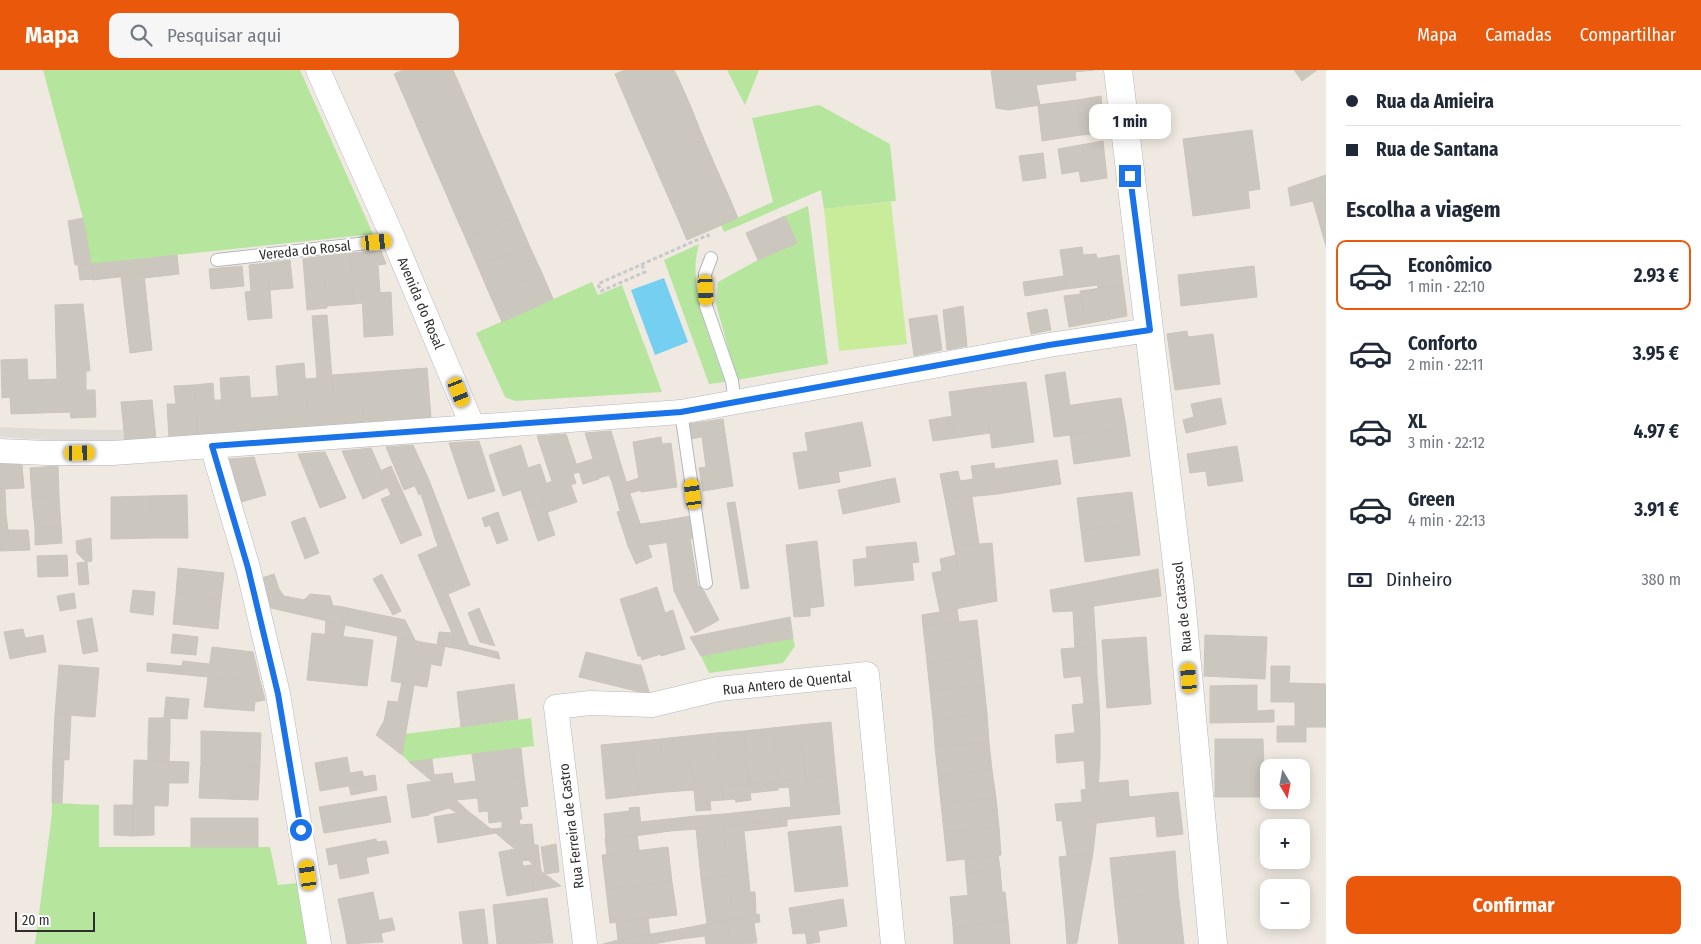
<!DOCTYPE html>
<html lang="pt">
<meta charset="utf-8">
<style>
body{margin:0;font-family:"Fira Sans Condensed",sans-serif;background:#f6f6f7;color:#1f2937;height:100vh;display:flex;flex-direction:column;font-size:19px;white-space:nowrap}
*{box-sizing:border-box;margin:0}
p{font-size:16px;color:#747a83}
.icon{flex:none;width:28px;height:28px;fill:none;stroke:currentColor;stroke-width:2;stroke-linecap:round;stroke-linejoin:round}
.map{position:relative;flex:1;overflow:hidden}
.details{display:flex;flex-direction:column;background:#fff;width:375px}
.details>*{flex:none}
.hud{display:grid;align-content:center;height:110px;padding:0 20px;background:#fff}
.needle{width:32px;rotate:170deg}
.tools{position:absolute;left:1260px;top:689px;display:grid;gap:10px}
.tools a{display:grid;place-items:center;width:50px;height:50px;border-radius:10px;background:#fff;box-shadow:0 2px 12px #0003;font-size:25px}
.scale{position:absolute;left:15px;bottom:12px;width:80px;box-sizing:border-box;padding-left:5px;border:2px solid #2e2e2e;border-top:0;font-size:14px;line-height:18px;white-space:nowrap;color:#2e2e2e;-webkit-text-stroke:4px #fff;paint-order:stroke}
.end{position:absolute;width:22px;height:22px;margin:-11px;border:6px solid #1a73e8;background:#fff;box-shadow:0 0 0 2px #fff}
.from{border-radius:50%}
.bubble{position:absolute;height:35px;border-radius:10px;background:#fff;box-shadow:0 2px 12px #0003;font-size:16px;font-weight:700;line-height:35px;text-align:center}
.car{position:absolute;width:15px;height:30px;margin:-15px -8px;border-radius:6px;box-shadow:0 0 4px 1px #0007;background:linear-gradient(#f5c518 24%,#345 0 40%,#f5c518 0 76%,#345 0 86%,#f5c518 0)}
.hud b{display:flex;align-items:center;gap:18px;height:48px;font-size:19px}
.hud b+b{border-top:1px solid #e0e1e3}
.hud i{width:12px;height:12px;background:#1f2937}
ul{padding:0;list-style:none}
li{display:flex;align-items:center;gap:15px;height:70px;margin:0 10px 8px;padding:0 10px;border:2px solid transparent;border-radius:10px}
li div{flex:1}
li b{display:block;font-size:19px}
li em{font-style:normal;font-weight:700}
li.active{border-color:#ea580c}
li>.icon{width:45px;height:45px;stroke-width:1.5}
h2{padding:0 20px;font-size:22px;line-height:60px}
.pay{display:flex;align-items:center;gap:12px;height:55px;padding:0 20px;font-size:19px}
.pay p{margin-inline-start:auto}
.button{display:flex;gap:10px;margin-top:auto;padding:10px 20px}
.button a{flex:1;height:58px;border-radius:10px;background:#ea580c;color:#fff;font-size:20px;font-weight:700;line-height:58px;text-align:center}
header{display:flex;align-items:center;gap:30px;box-sizing:border-box;height:70px;padding:0 25px;background:#ea580c;color:#fff}
header strong{font-size:24px}
nav{display:flex;gap:28px;margin-inline-start:auto;font-size:18px}
.search{width:350px;height:45px;background:#f6f6f7;display:flex;align-items:center;gap:12px;box-sizing:border-box;padding:0 18px;border-radius:10px;color:#747a83;font-size:19px}
main{display:flex;flex:1;min-height:0}
.map>svg:first-child{display:block}
</style>
<header>
<strong>Mapa</strong>
<div class="search"><svg class="icon" aria-label="search" viewBox="0 0 24 24"><circle cx="10" cy="10" r="6"/><path d="M15 15l6 6"/></svg>Pesquisar aqui</div>
<nav><a>Mapa</a><a>Camadas</a><a>Compartilhar</a></nav>
</header>
<main>
<div class="map">
<svg width="1326" height="874" viewBox="0 0 1326 874">
<rect width="100%" height="100%" fill="#efe9e1"/>
<path fill="#b6e59e" d="M43,0H300L373,164L91,194L83,148Z
M727,0H759L745,35Z
M819,35L890,74L896,131L824,139L821,120L724,162L721,155L773,132L752,48Z
M808,136L828,294L737,310L716,234L718,212L758,190L797,173L785,146Z
M699,174C686,215 712,273 725,312L709,314L664,190Z
M592,212L598,225L622,215L662,322L515,331L505,327L476,263Z
M793,568L795,576L783,593L709,603L701,586Z
M531,648L534,676L409,692L402,685L405,664Z
M52,733L99,735V777H270L278,815L298,813L309,874H35L52,744Z"/>
<path fill="#c9ec9a" d="M891,132L907,274L839,281L824,139Z"/>
<path fill="#dfdcd8" d="M0,357L47,359L124,360L125,371L47,370L0,367Z"/>
<path fill="#75cff0" d="M664,208L688,272L655,285L631,220Z"/>
<path fill="#cbc7bf" stroke="#cbc5ba" d="M403,0H453L457,9L406,31L394,4Z
M625,0H674L679,10L627,32L615,4Z
M991,0H1094L1075,2L1076,10L1036,15L1040,35L1008,40L996,38Z
M1294,0H1317L1302,11Z
M457,9L469,37L418,59L406,31Z
M679,10L691,37L639,60L627,32Z
M1101,26L1105,63L1081,65L1077,30Z
M1077,30L1081,65L1042,71L1038,35Z
M469,37L481,65L430,87L418,59Z
M691,37L702,65L651,87L639,60Z
M1252,60L1260,119L1248,121L1250,138L1193,146L1183,69Z
M481,65L493,92L442,114L430,87Z
M702,65L714,93L663,115L651,87Z
M1103,71L1107,108L1081,112L1079,101L1062,104L1058,79Z
M1043,83L1046,108L1023,111L1019,86Z
M493,92L505,120L454,142L442,114Z
M714,93L726,120L675,142L663,115Z
M1326,105V128L1291,136L1288,118Z
M505,120L517,147L466,169L454,142Z
M726,120L738,148L687,170L675,142Z
M1326,128V176L1313,131Z
M785,146L797,173L758,190L746,163Z
M517,147L529,175L478,197L466,169Z
M83,148L91,194L75,195L68,151Z
M529,175L542,203L490,225L478,197Z
M1082,177L1083,185L1096,184L1097,188L1094,189L1098,215L1066,219L1060,180Z
M381,181L386,194L378,195L380,222L362,224V233L354,234L350,183Z
M350,183L354,234L327,236L323,186Z
M177,185L179,204L144,208L142,189Z
M1119,185L1123,215L1098,218L1094,189Z
M323,186L327,238L307,240L303,189Z
M142,189L144,204L93,210L91,194Z
M290,190L293,218L270,220L267,193Z
M267,193L270,220L251,222L249,195Z
M91,194L93,209L80,210L78,195Z
M242,196L244,216L234,217L232,197Z
M1254,196L1257,227L1181,236L1178,205Z
M232,197L234,217L211,219L209,199Z
M542,203L553,229L502,252L490,225Z
M144,204L152,280L130,283L121,207Z
M1064,206L1066,219L1025,226L1023,212Z
M1123,215L1127,246L1085,254L1080,221Z
M270,220L272,248L248,250L245,222Z
M391,222L393,265L364,267L362,224Z
M1081,224L1085,254L1069,257L1064,226Z
M83,234L90,301H86V320H95L96,347L71,348L70,342L11,344L10,327L2,328L1,290L27,289L28,310L57,309L55,235Z
M963,236L967,276L947,280L943,240Z
M1047,239L1051,260L1031,264L1027,243Z
M327,245L332,307L317,308L312,246Z
M937,245L942,280L914,286L909,249Z
M1187,261L1188,267L1213,264L1220,314L1175,320L1167,264Z
M304,293L309,357L281,359L276,296Z
M427,298L431,347L364,352L360,303Z
M1065,302L1070,336H1065L1070,365L1054,367L1045,305Z
M360,303L364,352L336,355L332,305Z
M249,306L253,361L224,363L220,308Z
M332,307L336,355L309,357L305,309Z
M1026,312L1034,372L992,378L984,317Z
M213,313L214,330H222L224,363L198,365L194,315Z
M194,315L198,365L169,368L167,334H176L174,316Z
M984,317L990,363L955,368L949,322Z
M279,326L281,359L253,361L251,328Z
M1121,328L1126,357L1070,365L1065,336Z
M1221,328L1226,354L1186,363L1183,350L1194,347L1191,334Z
M152,330L156,369L125,371L121,332Z
M953,346L955,368L933,371L929,350Z
M723,349L733,416L703,421L699,398L706,397L702,367L690,369L688,354Z
M862,352L871,396L838,402L840,412L799,419L793,383L808,381L805,363Z
M1126,357L1130,386L1074,394L1070,365Z
M611,361L625,408L612,412L609,405L599,408L585,363Z
M566,364L579,402L552,411L537,366Z
M661,367L662,374L671,373L677,417L641,422L633,372Z
M479,371L495,421L468,429L449,373Z
M413,375L429,410L404,420L386,377Z
M521,375L528,398L540,394L549,422L542,424L544,432L527,438L521,420L503,426L489,385Z
M1237,376L1243,411L1208,416L1206,401L1190,403L1187,384Z
M371,378L388,417L363,429L342,381Z
M325,382L346,428L320,438L298,384Z
M254,387L266,425L241,432L229,389Z
M593,389L599,409L583,414L577,394Z
M1057,390L1061,414L998,424L995,399Z
M0,392L22,395L24,418L5,419L6,444L0,445Z
M994,393L998,424L945,429L940,404L958,401L960,411L973,409L971,396Z
M58,396L59,427L32,429L30,398Z
M391,396L422,465L411,469L380,401Z
M573,404L576,413L571,415L577,432L548,442L542,424L549,422L547,413Z
M625,408L634,436L620,440L612,412Z
M639,408L641,420L630,423L627,412Z
M895,408L900,432L843,444L838,420Z
M429,410L449,462L435,468L421,424L419,425L415,416Z
M1132,422L1136,453L1081,460L1077,428Z
M187,425L188,468H150L149,426Z
M391,425L411,469L401,474L381,429Z
M149,426L150,468L111,469V427Z
M59,427L61,456L35,458L32,429Z
M972,427L979,474L954,476L945,429Z
M544,432L555,465L538,471L527,438Z
M735,432L749,518L741,519L727,433Z
M634,436L652,487L636,494L628,476L617,442Z
M498,442L508,470L497,474L490,455L485,457L482,448Z
M6,444L8,460H28L30,480L0,481V445Z
M691,446L694,468L671,472L668,450Z
M305,447L319,483L305,489L291,452Z
M668,450L671,472L648,475L641,454Z
M1136,453L1140,485L1085,492L1081,460Z
M61,456L62,473L35,475V458Z
M449,462L470,515L448,524L469,575L498,582L500,589L459,579L418,485L438,476L435,468Z
M91,468L92,491L86,492L77,483L76,471Z
M690,468L698,517L674,521L667,473Z
M817,471L824,536L810,538V546L794,547L786,475Z
M916,472L919,492L912,493L914,510L855,516L853,490L867,488L866,477Z
M992,473L997,531L965,537L954,476Z
M67,485L68,506L38,507L37,486Z
M956,485L965,537L940,542L932,503L942,501L940,489Z
M87,492L89,514L79,515L77,493Z
M178,498L224,503L221,529L176,524Z
M1158,499L1161,526L1094,536L1092,512Z
M274,504L279,519L284,526L304,530L310,524L330,526L333,536H338L345,555L271,538L262,508Z
M382,504L401,541L393,545L373,509Z
M1092,512L1096,576L1075,578L1073,541L1053,542L1050,520Z
M701,516L703,521H704L719,550L695,563L674,521Z
M657,517L665,543L673,540L685,579L661,586L647,541L643,542L637,524Z
M133,520L155,522L153,545L130,542Z
M74,523L76,538L60,541L57,526Z
M176,524L221,529L218,559L173,554Z
M637,524L643,542L647,541L661,584L642,590L641,586H638L620,529Z
M338,536L405,550L415,570L345,555Z
M479,538L495,576L480,572L468,543Z
M957,539L959,552L923,556L922,545Z
M790,547L793,568L701,586L690,567Z
M92,548L98,581L83,584L77,551Z
M326,550L345,555L343,566L325,565Z
M977,550L981,587L927,592L923,556Z
M23,559L29,585L10,589L4,562Z
M439,562L452,563L459,579L437,575Z
M312,563L373,570L367,616L307,610Z
M173,564L198,567L196,585L171,583Z
M43,565L46,582L29,585L25,568Z
M1205,565L1267,567L1265,609L1204,606Z
M398,566L421,572L414,615L391,611Z
M1146,567L1151,634L1107,638L1102,570Z
M421,572L445,576L441,596L431,594L427,617L414,615Z
M1096,576L1097,604L1064,608L1061,579Z
M212,577L253,582L260,611L208,607Z
M586,582L638,595L632,620L579,607Z
M981,587L984,615L930,621L927,592Z
M183,591L209,594L208,607L147,601V593L182,596Z
M59,595L99,598L95,647L55,644Z
M638,595H641L650,625L632,620Z
M1271,596H1290L1289,613L1326,614V657H1306V672H1277V656H1295V632H1271Z
M1097,604L1099,632L1084,634L1081,606Z
M208,607L260,611L265,630L255,632L254,641L204,637Z
M402,612L414,615L402,685L376,665L384,651L388,631L398,632Z
M514,614L518,649L461,657L457,622Z
M984,615L987,644L933,649L930,621Z
M1257,615V641L1274,640V652L1210,653V616Z
M166,627L189,629L187,649L164,648Z
M1099,632L1100,660L1075,663L1072,635Z
M55,644L71,645L70,666H54Z
M987,644L989,672L935,677L933,649Z
M149,648H170V671L148,670Z
M831,652L836,705L806,708L800,655Z
M800,655L806,708L778,711L772,658Z
M772,658L778,711L749,714L744,661Z
M1100,660V689L1057,693L1055,665Z
M201,661L261,663L260,695L201,693Z
M744,661L749,714L722,717L716,663Z
M716,663L722,717L694,720L688,666Z
M54,666H70L69,690L53,689Z
M688,666L694,720L666,722L660,669Z
M660,669L666,722L638,725L632,672Z
M1215,669H1263L1265,727H1215Z
M148,670L170,671L169,692L148,691Z
M632,672L638,725L606,729L601,675Z
M989,672L992,700L938,705L935,677Z
M521,678L524,706L476,711L472,684Z
M347,687L350,703L362,701L365,713L320,721L315,693Z
M53,689L64,690L62,733H52Z
M432,689L434,705L452,703L454,714L438,716L409,692Z
M1100,689L1098,718L1086,719L1084,691Z
M134,690L189,692L188,713H169L168,736L133,735Z
M201,693L260,695L258,730L199,728Z
M992,700L996,728L941,734L938,705Z
M375,705L377,720L351,725L349,716L365,713L363,707Z
M836,705L840,744L810,747L806,708Z
M524,706L528,736L520,737L522,749L489,753L488,741L479,742L476,711Z
M806,708L810,747L781,750L780,738L791,737L789,717L778,718V711Z
M1128,710L1129,727L1178,722L1183,764L1157,767L1155,746L1097,753L1098,713Z
M433,711L456,730L468,741L457,743L449,738L429,744V745L412,748L407,715Z
M476,711L478,728L456,730L438,716Z
M778,711V720L751,723L749,714Z
M749,714L751,730L736,732L735,729L723,730L722,717Z
M722,717L723,730L710,731L711,740L696,741L694,720Z
M1098,718L1097,746L1057,751L1055,734L1082,732L1081,720Z
M386,726L391,752L324,763L319,737Z
M996,728L999,757L944,762L941,734Z
M114,735H133V766L114,765Z
M133,735L154,736V765L133,766Z
M639,737L642,765L606,768L604,744L630,741L629,738Z
M780,738L781,750L754,753L752,741Z
M468,741L491,759L496,763L473,767Z
M468,741L473,767L438,773L434,747Z
M752,741L754,753L726,756L724,744Z
M724,744L726,756L698,759L696,746Z
M696,746L698,759L670,761L669,749Z
M1097,746L1093,783L1067,786L1062,751Z
M191,748H258V777H191Z
M519,749L520,755L532,754L534,775H538L541,801L491,759L502,758V751Z
M669,749L670,761L642,765L640,752Z
M787,749V756L744,761L750,822H755L756,845L733,849L723,756Z
M723,756L728,806L701,808L696,759Z
M841,756L848,816L795,822L788,762Z
M999,757L1001,785L947,791L944,762Z
M637,765L639,780L607,785L605,768Z
M376,769L377,772L386,771L389,783L329,795L326,779Z
M556,774L559,802L545,804L541,777Z
M668,777L672,812L606,819L602,785Z
M515,779L528,790L522,791L523,796L502,800L499,782Z
M1175,781L1178,821L1114,828L1110,788Z
M1093,783L1082,844L1065,846L1059,787Z
M998,785L1000,798L966,804L965,789Z
M366,787L369,803L340,809L337,793Z
M530,795H533L561,816L534,821Z
M530,795L534,821L507,826L502,800Z
M1000,798L1002,822L968,825L966,804Z
M728,806L733,849L707,854L701,808Z
M672,812L677,845L610,853L606,819Z
M1178,821L1184,874H1119L1114,828Z
M373,822L379,850L344,857L338,829Z
M1005,822L1008,851L953,857L950,827Z
M547,828L553,873L497,874L493,835Z
M843,829L847,856L818,861L820,872L807,874L802,836Z
M802,836L805,863L793,864L789,838Z
M484,839L488,874H463L459,842Z
M759,844L760,852L754,853L757,873L731,874L727,850Z
M1082,844L1077,873L1067,874L1065,846Z
M392,848L395,860L381,863L383,872L347,874L344,857Z
M648,848L650,864L618,870L616,852Z
M727,850L731,874H706L705,866L681,869L680,859Z
M1008,851L1010,874H954L953,857Z
M680,859L681,869L653,874L651,864Z
M651,864L653,874H603L618,870Z"/>
<g fill="none" stroke-linecap="round" stroke-linejoin="round">
<g stroke="#b4b7c1" stroke-width="14">
<path id="service" d="M711,188L705,204L706,236L732,311L735,333
M217,190L394,170
M681,342L706,513"/>
</g>
<g stroke="#b4b7c1" stroke-width="25">
<path id="minor" d="M318,0L394,170L473,357
M212,376L248,498L278,624L319,874
M0,381L47,383H113L681,342L1049,275L1149,260
M585,874L556,637L590,633L652,635L718,619L867,604L893,874"/>
</g>
<g stroke="#b4b7c1" stroke-width="29">
<path id="secondary" d="M1118,0L1180,519L1213,874"/>
</g>
<path stroke="#c9c9c9" stroke-width="3" stroke-dasharray="4 2.5" stroke-linecap="butt" d="M642,195L645,202L601,221L598,214L602,212L708,165L710,169"/>
<use href="#service" stroke="#fff" stroke-width="12"/>
<use href="#minor" stroke="#fff" stroke-width="24"/>
<use href="#secondary" stroke="#fff" stroke-width="28"/>
</g>
<g fill="none" stroke-linecap="round" stroke-linejoin="round">
<path stroke="#1a73e8" stroke-width="6" d="M301,760L278,624L248,498L212,376L681,342L1049,275L1150,260L1130,106"/>
</g>
<g text-anchor="middle" stroke-width="4" stroke-linejoin="round" paint-order="stroke">
<g font-size="14" fill="#2e2e2e" stroke="#fff">
<text transform="translate(305 180) rotate(-6)" y="5">Vereda do Rosal</text>
<text transform="translate(421 233) rotate(67)" y="5">Avenida do Rosal</text>
<text transform="translate(1182 537) rotate(-96)" y="5">Rua de Catassol</text>
<text transform="translate(787 613) rotate(-6)" y="5">Rua Antero de Quental</text>
<text transform="translate(571 756) rotate(-97)" y="5">Rua Ferreira de Castro</text>
</g>
</g>
</svg>
<div class="tools">
<a><svg class="needle" viewBox="-14 -14 28 28"><path d="M0-13l5 13h-10z" fill="#e53935"/><path d="M0 13l5-13h-10z" fill="#747a83"/></svg></a>
<a>+</a>
<a>−</a>
</div>
<div class="scale">20 m</div>
<i class="end from" style="left:301px;top:760px"></i>
<i class="end" style="left:1130px;top:106px"></i>
<div class="bubble" style="left:1089px;top:34px;width:82px">1 min</div>
<i class="car" style="left:377px;top:172px;rotate:84deg"></i>
<i class="car" style="left:706px;top:220px;rotate:177deg"></i>
<i class="car" style="left:459px;top:322px;rotate:158deg"></i>
<i class="car" style="left:80px;top:383px;rotate:89deg"></i>
<i class="car" style="left:693px;top:424px;rotate:352deg"></i>
<i class="car" style="left:1189px;top:608px;rotate:355deg"></i>
<i class="car" style="left:308px;top:805px;rotate:352deg"></i>
</div>
<section class="details">
<div class="hud">
<b><i class="from"></i>Rua da Amieira</b>
<b><i></i>Rua de Santana</b>
</div>
<h2>Escolha a viagem</h2>
<ul>
<li class="active"><svg class="icon" aria-label="car" viewBox="0 0 24 24"><path d="M5 17H2v-5l4-1 3-4h7l3 4 3 1v5h-3M9 17h6M6 11h13"/><circle cx="7" cy="17" r="2"/><circle cx="17" cy="17" r="2"/></svg><div><b>Econômico</b><p>1 min · 22:10</p></div><em>2.93 €</em></li>
<li><svg class="icon" aria-label="car" viewBox="0 0 24 24"><path d="M5 17H2v-5l4-1 3-4h7l3 4 3 1v5h-3M9 17h6M6 11h13"/><circle cx="7" cy="17" r="2"/><circle cx="17" cy="17" r="2"/></svg><div><b>Conforto</b><p>2 min · 22:11</p></div><em>3.95 €</em></li>
<li><svg class="icon" aria-label="car" viewBox="0 0 24 24"><path d="M5 17H2v-5l4-1 3-4h7l3 4 3 1v5h-3M9 17h6M6 11h13"/><circle cx="7" cy="17" r="2"/><circle cx="17" cy="17" r="2"/></svg><div><b>XL</b><p>3 min · 22:12</p></div><em>4.97 €</em></li>
<li><svg class="icon" aria-label="car" viewBox="0 0 24 24"><path d="M5 17H2v-5l4-1 3-4h7l3 4 3 1v5h-3M9 17h6M6 11h13"/><circle cx="7" cy="17" r="2"/><circle cx="17" cy="17" r="2"/></svg><div><b>Green</b><p>4 min · 22:13</p></div><em>3.91 €</em></li>
</ul>
<div class="pay"><svg class="icon" aria-label="cash" viewBox="0 0 24 24"><path d="M3 7h18v10H3z"/><circle cx="12" cy="12" r="2"/></svg>Dinheiro<p>380 m</p></div>
<div class="button"><a>Confirmar</a></div>
</section>
</main>
